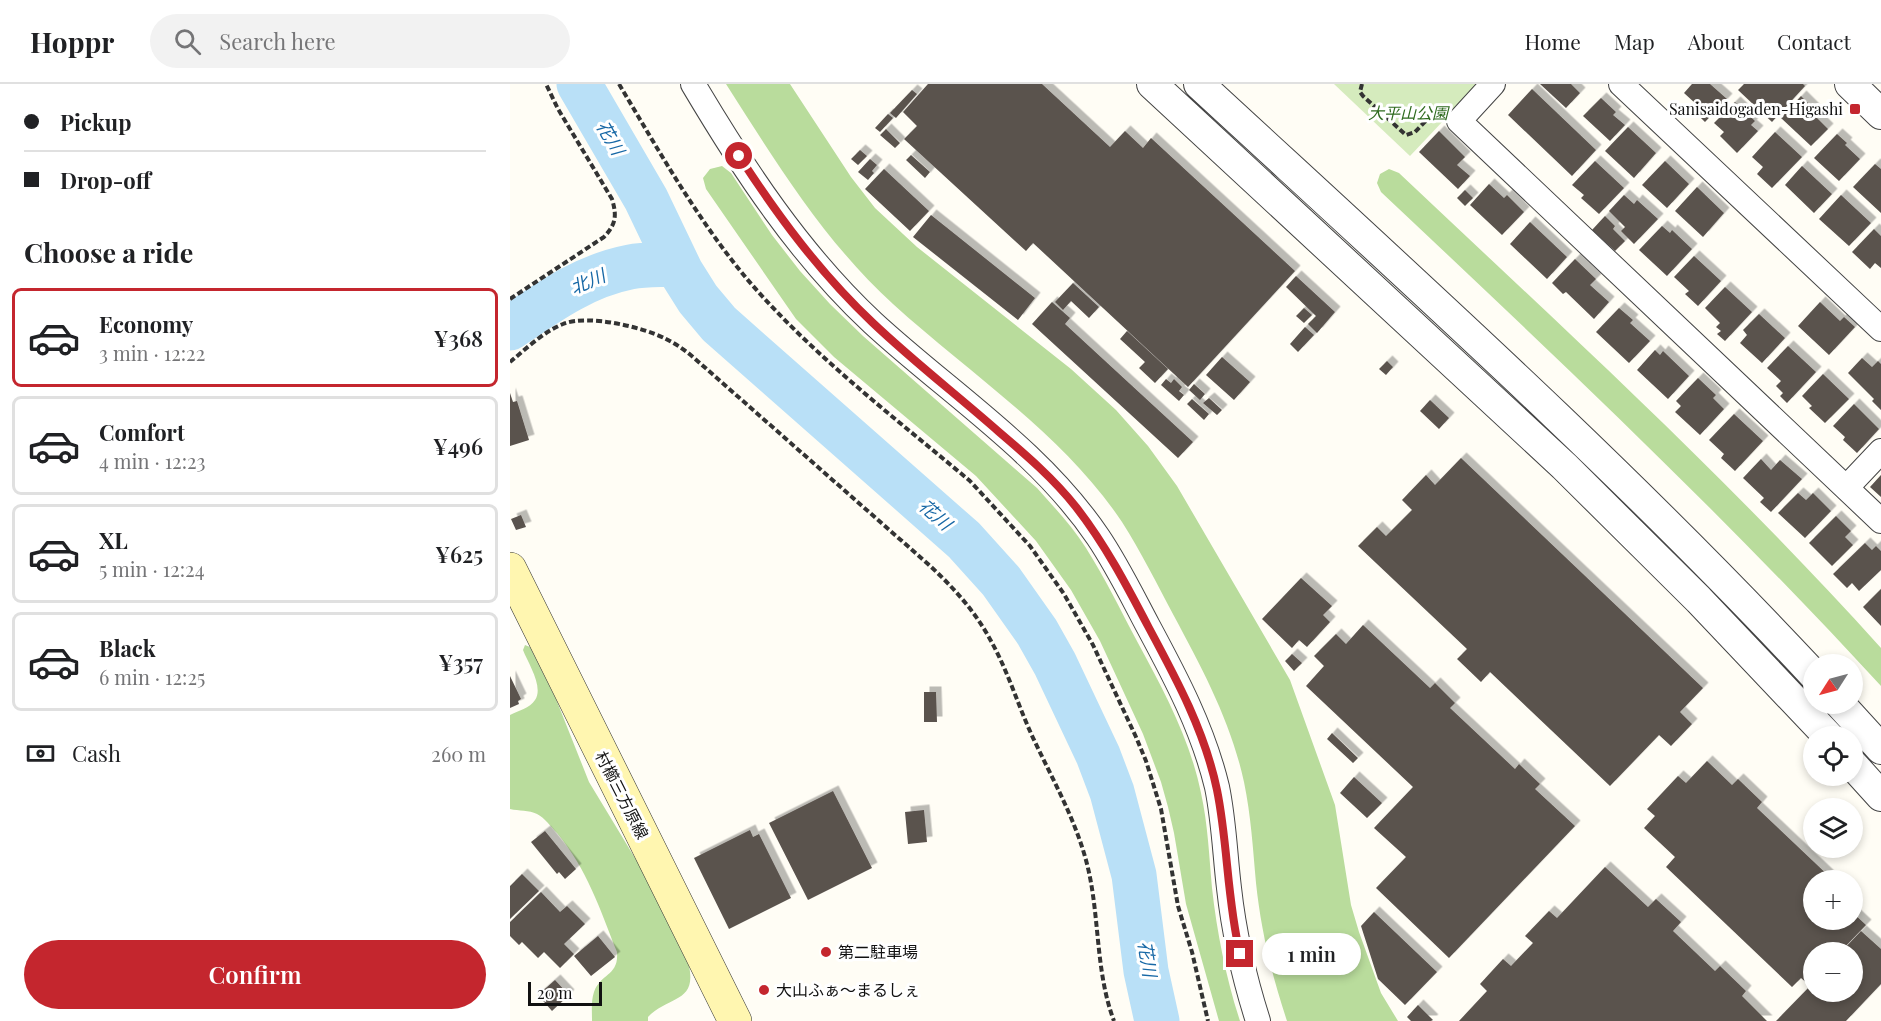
<!DOCTYPE html>
<meta charset="utf-8">
<style>
body{margin:0;font-family:"Playfair Display","Noto Sans JP",serif;background:#f2f2f2;color:#202124;height:100vh;display:flex;flex-direction:column;font-size:22px;white-space:nowrap}
*{box-sizing:border-box;margin:0}
p{font-size:20px;color:#757577}
.icon{flex:none;width:33px;height:33px;fill:none;stroke:currentColor;stroke-width:2;stroke-linecap:round;stroke-linejoin:round}
.map{position:relative;flex:1;overflow:hidden}
.sheet{display:flex;flex-direction:column;background:#fff;width:510px}
.sheet>*{flex:none}
.top-card{display:grid;align-content:center;height:132px;padding:0 24px;background:#fff}
.needle{width:39px;rotate:234deg}
.fabs{position:absolute;left:1293px;top:570px;display:grid;gap:12px}
.fabs a{display:grid;place-items:center;width:60px;height:60px;border-radius:50%;background:#fff;box-shadow:0 3px 9px #0003;font-size:30px}
.scale{position:absolute;left:18px;bottom:15px;width:74px;box-sizing:border-box;padding-left:6px;border:3px solid #111;border-top:0;font-size:16px;line-height:21px;white-space:nowrap;color:#111;-webkit-text-stroke:4px #fff;paint-order:stroke}
.end{position:absolute;width:27px;height:27px;margin:-14px;border:8px solid #c4262e;background:#fff;box-shadow:0 0 0 3px #fff}
.from{border-radius:50%}
.bubble{position:absolute;height:42px;border-radius:21px;background:#fff;box-shadow:0 3px 9px #0003;font-size:20px;font-weight:600;line-height:42px;text-align:center}
.top-card b{display:flex;align-items:center;gap:21px;height:57px;font-size:22px}
.top-card b+b{border-top:2px solid #e0e0e0}
.top-card i{width:15px;height:15px;background:#202124}
ul{padding:0;list-style:none}
li{display:flex;align-items:center;gap:18px;height:99px;margin:0 12px 9px;padding:0 12px;border:3px solid #e0e0e0;border-radius:9px}
li div{flex:1}
li b{display:block;font-size:22px}
li em{font-style:normal;font-weight:600}
li.selected{border-color:#c4262e}
li>.icon{width:54px;height:54px;stroke-width:1.5}
h2{padding:0 24px;font-size:27px;line-height:72px}
.pay{display:flex;align-items:center;gap:15px;height:66px;padding:0 24px;font-size:22px}
.pay p{margin-inline-start:auto}
.action{display:flex;gap:12px;margin-top:auto;padding:12px 24px}
.action a{flex:1;height:69px;border-radius:36px;background:#c4262e;color:#fff;font-size:24px;font-weight:600;line-height:69px;text-align:center}
header{display:flex;align-items:center;gap:36px;box-sizing:border-box;height:84px;padding:0 30px;background:#fff;border-bottom:2px solid #e0e0e0}
header strong{font-size:28px}
nav{display:flex;gap:33px;margin-inline-start:auto;font-size:21px}
.search{width:420px;height:54px;background:#f2f2f2;display:flex;align-items:center;gap:15px;box-sizing:border-box;padding:0 21px;border-radius:33px;color:#757577;font-size:22px}
main{display:flex;flex:1;min-height:0}
.map>svg:first-child{display:block}
</style>
<header>
<strong>Hoppr</strong>
<div class="search"><svg class="icon" aria-label="search" viewBox="0 0 24 24"><circle cx="10" cy="10" r="6"/><path d="M15 15l6 6"/></svg>Search here</div>
<nav><a>Home</a><a>Map</a><a>About</a><a>Contact</a></nav>
</header>
<main>
<section class="sheet">
<div class="top-card">
<b><i class="from"></i>Pickup</b>
<b><i></i>Drop-off</b>
</div>
<h2>Choose a ride</h2>
<ul>
<li class="selected"><svg class="icon" aria-label="car" viewBox="0 0 24 24"><path d="M5 17H2v-5l4-1 3-4h7l3 4 3 1v5h-3M9 17h6M6 11h13"/><circle cx="7" cy="17" r="2"/><circle cx="17" cy="17" r="2"/></svg><div><b>Economy</b><p>3 min · 12:22</p></div><em>¥368</em></li>
<li><svg class="icon" aria-label="car" viewBox="0 0 24 24"><path d="M5 17H2v-5l4-1 3-4h7l3 4 3 1v5h-3M9 17h6M6 11h13"/><circle cx="7" cy="17" r="2"/><circle cx="17" cy="17" r="2"/></svg><div><b>Comfort</b><p>4 min · 12:23</p></div><em>¥496</em></li>
<li><svg class="icon" aria-label="car" viewBox="0 0 24 24"><path d="M5 17H2v-5l4-1 3-4h7l3 4 3 1v5h-3M9 17h6M6 11h13"/><circle cx="7" cy="17" r="2"/><circle cx="17" cy="17" r="2"/></svg><div><b>XL</b><p>5 min · 12:24</p></div><em>¥625</em></li>
<li><svg class="icon" aria-label="car" viewBox="0 0 24 24"><path d="M5 17H2v-5l4-1 3-4h7l3 4 3 1v5h-3M9 17h6M6 11h13"/><circle cx="7" cy="17" r="2"/><circle cx="17" cy="17" r="2"/></svg><div><b>Black</b><p>6 min · 12:25</p></div><em>¥357</em></li>
</ul>
<div class="pay"><svg class="icon" aria-label="cash" viewBox="0 0 24 24"><path d="M3 7h18v10H3z"/><circle cx="12" cy="12" r="2"/></svg>Cash<p>260 m</p></div>
<div class="action"><a>Confirm</a></div>
</section>
<div class="map">
<svg width="1371" height="937" viewBox="0 0 1371 937">
<defs>
<filter id="shadow"><feDropShadow dx="5.5" dy="-5.5" stdDeviation="0" flood-color="#0004"/></filter>
</defs>
<rect width="100%" height="100%" fill="#fffdf5"/>
<path fill="#d5ebbd" d="M824,0H968L900,72Z"/>
<path fill="#b9dc9c" d="M216,0H280L341,93L365,124L407,163L561,285L606,326L638,362L667,402L780,596L825,721L841,821L849,848L871,909L888,937H777C762,892 751,847 746,799C743,765 741,732 734,698C721,638 693,586 664,532C647,500 631,468 612,438C554,351 460,290 383,220C314,157 266,78 216,0Z
M212,82L221,89L262,151L290,187L320,220L353,252L527,404C544,423 562,442 576,464C595,494 611,527 628,559C654,607 680,655 691,709C698,741 699,772 702,804C707,849 716,894 730,937H709L676,820L664,749L658,723L651,698L633,650L590,557L561,506L526,457L466,392L324,273L286,235L196,105L193,94L200,85Z
M879,85L889,89C1053,244 1220,396 1371,564V602C1212,429 1042,269 871,108L867,99L870,90Z
M15,561L20,563L46,615L79,698L128,779L179,882C187,919 158,912 138,933V937H82C82,927 81,917 84,908C91,889 109,892 107,868C89,823 78,787 47,749C41,743 35,734 27,730C19,726 9,727 0,725V631C8,627 20,624 25,616C34,603 18,579 13,566Z"/>
<g fill="none" stroke-linecap="round" stroke-linejoin="round">
<path stroke="#b9e0f7" stroke-width="45" d="M69,0L136,115L171,188L188,215L209,240L454,456L491,497L527,548L545,580L588,671L602,708L624,791L636,887L647,937
M0,244C38,218 74,192 120,183C135,180 151,181 166,180"/>
</g>
<path fill="#5a524d" filter="url(#shadow)" d="M418,0H532L600,63L615,47L633,64L641,54L785,187L678,303L523,159L516,167L394,55L407,42L393,28Z
M1030,0H1061L1070,9L1056,24Z
M1182,0H1200L1217,15L1195,38L1182,25L1186,20L1174,9Z
M1234,0H1293L1295,2L1262,38L1228,6Z
M1022,5L1086,66L1062,92L998,31Z
M402,6L407,10L386,34L380,29Z
M1291,12L1305,26L1302,29L1318,45L1301,62L1271,34Z
M1091,14L1106,28L1103,31L1115,41L1100,57L1073,32Z
M1225,18L1245,37L1241,41L1248,47L1227,69L1210,52L1214,48L1204,39Z
M378,30L383,34L370,48L365,44Z
M1118,43L1146,69L1124,94L1095,67Z
M376,45L390,59L385,64L370,51Z
M929,47L955,73L947,81L960,92L948,105L909,68Z
M1265,48L1292,73L1262,104L1247,90L1253,83L1242,73Z
M1327,50L1337,59L1335,61L1350,75L1329,97L1304,74Z
M350,66L357,72L348,81L341,75Z
M401,71L420,88L415,94L396,76Z
M360,75L367,81L362,87L364,89L358,96L348,88Z
M1085,77L1114,104L1089,130L1071,114L1074,111L1062,101Z
M1155,77L1179,100L1157,124L1132,101Z
M1365,80L1371,85V129L1343,103Z
M1292,82L1322,110L1304,129L1275,101Z
M374,85L419,127L400,147L355,105Z
M979,100L994,114L997,111L1014,128L992,151L960,121Z
M1187,103L1214,129L1193,153L1165,127Z
M955,106L963,114L955,122L947,114Z
M1114,111L1124,120L1127,116L1148,135L1124,160L1111,147L1115,143L1099,127Z
M1331,111L1361,139L1339,162L1309,135Z
M421,131L525,214L508,236L403,153Z
M1095,132L1105,142L1103,145L1115,157L1105,167L1082,146Z
M1020,138L1057,173L1037,195L1000,160Z
M1152,142L1160,149L1162,146L1182,165L1157,192L1129,166Z
M1364,145L1371,152V184L1365,179L1360,185L1342,168Z
M1184,172L1211,197L1188,222L1175,210L1179,207L1164,193Z
M1065,175L1086,195L1080,201L1099,218L1084,235L1056,208L1053,210L1042,199Z
M786,192L825,228L807,249L798,240L806,232L776,203Z
M563,199L589,223L579,234L561,217L553,226L545,218Z
M1215,203L1242,228L1215,257L1207,250L1211,247L1206,243L1210,239L1195,224Z
M542,218L560,234L555,240L683,358L668,374L522,240Z
M1310,218L1330,237L1334,233L1345,243L1319,271L1288,242Z
M794,224L802,231L794,239L786,232Z
M1109,224L1123,236L1120,239L1140,257L1119,279L1086,248Z
M1249,230L1275,254L1252,279L1230,259L1237,251L1233,246Z
M795,243L804,251L788,268L780,260Z
M617,247L658,285L645,299L629,284L635,278L610,255Z
M1278,262L1306,288L1277,319L1270,312L1273,309L1266,302L1271,297L1257,284Z
M1145,266L1150,271L1153,267L1179,292L1158,315L1127,286Z
M712,273L740,298L724,316L696,291Z
M1352,274L1362,283L1368,277L1371,280V326L1362,317L1364,315L1338,289Z
M877,277L883,283L876,291L869,285Z
M1313,290L1339,315L1315,339L1299,324L1302,322L1292,312Z
M1188,294L1206,311L1203,314L1214,325L1190,351L1165,328L1171,322L1166,317Z
M656,295L661,299L664,295L672,303L669,307L674,311L669,317L651,301Z
M684,300L695,310L690,316L679,306Z
M0,309L3,318L7,317L19,356L0,362Z
M699,314L712,326L707,331L693,319Z
M682,315L699,330L694,336L677,320Z
M920,316L939,334L929,345L910,327Z
M1344,320L1369,345L1347,369L1333,356L1335,353L1323,342Z
M1224,330L1253,357L1225,387L1211,374L1214,370L1199,356Z
M951,374L1193,604L1170,628L1182,640L1161,662L1149,651L1100,702L980,588L971,598L947,575L957,565L848,462L867,443L876,452L902,426L892,416L916,391L925,401Z
M1251,375L1261,386L1270,376L1292,395L1261,428L1250,418L1254,414L1233,394Z
M1371,391V413L1360,403Z
M1288,409L1296,416L1303,409L1321,427L1295,454L1268,429Z
M11,431L16,443L6,446L1,435Z
M1326,432L1341,447L1335,453L1343,461L1322,482L1299,459Z
M1355,459L1362,466L1366,462L1371,467V486L1349,507L1342,499L1337,504L1323,490Z
M791,494L822,522L813,531L820,538L797,563L789,556L782,564L752,535Z
M1371,505V542L1353,523Z
M853,541L920,604L925,599L945,619L940,624L1005,685L1009,680L1030,700L1025,705L1065,742L939,874L866,804L896,773L864,744L903,703L796,602L814,582L804,572L826,550L836,560Z
M782,570L792,579L784,587L775,577Z
M0,592L11,615L8,617L9,620L0,624Z
M414,608H426L427,638H414Z
M822,649L848,674L843,679L817,655Z
M1197,677L1222,701L1228,695L1252,718L1247,724L1323,796H1304V836H1342V828L1356,841L1330,868H1304V896L1299,901L1291,894L1282,903L1156,783L1165,773L1134,744L1145,732L1137,725L1168,692L1176,699Z
M844,693L872,719L857,734L830,709Z
M323,707L362,784L298,816L259,739Z
M414,726L417,758L398,760L395,728Z
M240,746L243,753L249,750L281,814L219,845L184,774Z
M35,747L66,785L55,795L49,788L47,790L21,758Z
M1095,783L1138,823L1146,815L1171,838L1163,847L1205,887L1210,882L1236,907L1232,912L1257,937H949L977,907L970,900L993,875L1001,882L1023,859L1015,852L1039,827L1047,834Z
M12,790L29,807L0,835V802Z
M31,808L50,828L57,822L75,840L54,860L64,870L50,884L34,868L28,874L12,858L9,861L0,852V838Z
M864,828L927,888L895,921L868,895L851,842Z
M1351,847L1371,865V900L1336,937H1266L1304,898V908H1342V868H1331Z
M88,852L105,873L81,892L64,872Z
M45,896L59,911L42,927L28,911Z
M908,921L923,936L921,937H901L897,933Z"/>
<g fill="none" stroke-linecap="round" stroke-linejoin="round">
<g stroke="#444" stroke-width="26">
<path id="minor" d="M183,0C234,86 290,171 363,239C439,309 530,367 588,453C607,481 622,512 638,542C666,594 693,645 707,703C714,737 715,771 719,804C724,850 734,893 748,937
M983,0L949,37L1371,437
M1111,0L1371,245
M1337,403L1371,367"/>
</g>
<g stroke="#444" stroke-width="32">
<path id="tertiary" d="M642,0L1054,382L1189,516L1318,652
M689,0C898,193 1110,383 1304,591
M1340,0L1371,30
M1330,620L1371,665
M1342,680L1371,712"/>
</g>
<g stroke="#333" stroke-width="34">
<path id="secondary" d="M0,485L225,937"/>
</g>
<path stroke="#333" stroke-width="4" stroke-dasharray="6 3" stroke-linecap="butt" d="M109,0C149,67 187,135 237,195C302,271 384,333 460,397L520,462L554,510L583,561L626,653L636,677L651,725L668,822L682,868L698,937
M852,0L850,8L853,12L896,51L905,48L927,25
M0,215L94,153C106,140 107,132 102,115L48,25L36,0
M0,278C16,265 33,248 53,240C78,230 133,243 156,255C166,260 175,266 183,273L418,480C443,503 465,527 481,557C499,589 509,625 525,658C544,698 566,737 577,780C590,831 585,887 604,937"/>
<use href="#minor" stroke="#fff" stroke-width="24"/>
<use href="#tertiary" stroke="#fff" stroke-width="30"/>
<use href="#secondary" stroke="#fff6b0" stroke-width="33"/>
</g>
<g fill="none" stroke-linecap="round" stroke-linejoin="round">
<path stroke="#c4262e" stroke-width="8" d="M229,72C268,132 310,189 363,239C403,277 447,311 489,348C516,371 544,395 566,423C595,460 617,502 639,544C667,596 695,648 707,706C718,760 717,816 730,870"/>
</g>
<g fill="#c4262e" stroke="#fff" stroke-width="2">
<rect x="1339" y="19" width="12" height="12" rx="3"/>
<circle cx="316" cy="868" r="6"/>
<circle cx="254" cy="906" r="6"/>
</g>
<g text-anchor="middle" stroke-width="6" stroke-linejoin="round" paint-order="stroke">
<g font-size="16" fill="#111" stroke="#fff" text-anchor="start">
<text x="1333" y="31" text-anchor="end">Sanisaidogaden-Higashi</text>
<text x="328" y="874">第二駐車場</text>
<text x="266" y="912">大山ふぁ～まるしぇ</text>
</g>
<g font-size="16" font-style="italic" fill="#2f6b1f" stroke="#fff">
<text x="898" y="35">大平山公園</text>
</g>
<g font-size="16" fill="#111" stroke="#fff">
<text transform="translate(112 711) rotate(63)" y="6">村櫛三方原線</text>
</g>
<g font-size="18" font-style="italic" fill="#1768a6" stroke="#fff">
<text transform="translate(100 54) rotate(60)" y="6">花川</text>
<text transform="translate(78 198) rotate(-23)" y="6">北川</text>
<text transform="translate(425 431) rotate(41)" y="6">花川</text>
<text transform="translate(637 875) rotate(81)" y="6">花川</text>
</g>
</g>
</svg>
<div class="fabs">
<a><svg class="needle" viewBox="-14 -14 28 28"><path d="M0-13l5 13h-10z" fill="#e53935"/><path d="M0 13l5-13h-10z" fill="#757577"/></svg></a>
<a><svg class="icon" aria-label="locate" viewBox="0 0 24 24"><circle cx="12" cy="12" r="6"/><path d="M12 2v4M12 18v4M2 12h4M18 12h4"/></svg></a>
<a><svg class="icon" aria-label="layers" viewBox="0 0 24 24"><path d="M12 4l9 5-9 5-9-5zM3 14l9 5 9-5"/></svg></a>
<a>+</a>
<a>−</a>
</div>
<div class="scale">20 m</div>
<i class="end from" style="left:229px;top:72px"></i>
<i class="end" style="left:730px;top:870px"></i>
<div class="bubble" style="left:752px;top:849px;width:99px">1 min</div>
</div>
</main>
